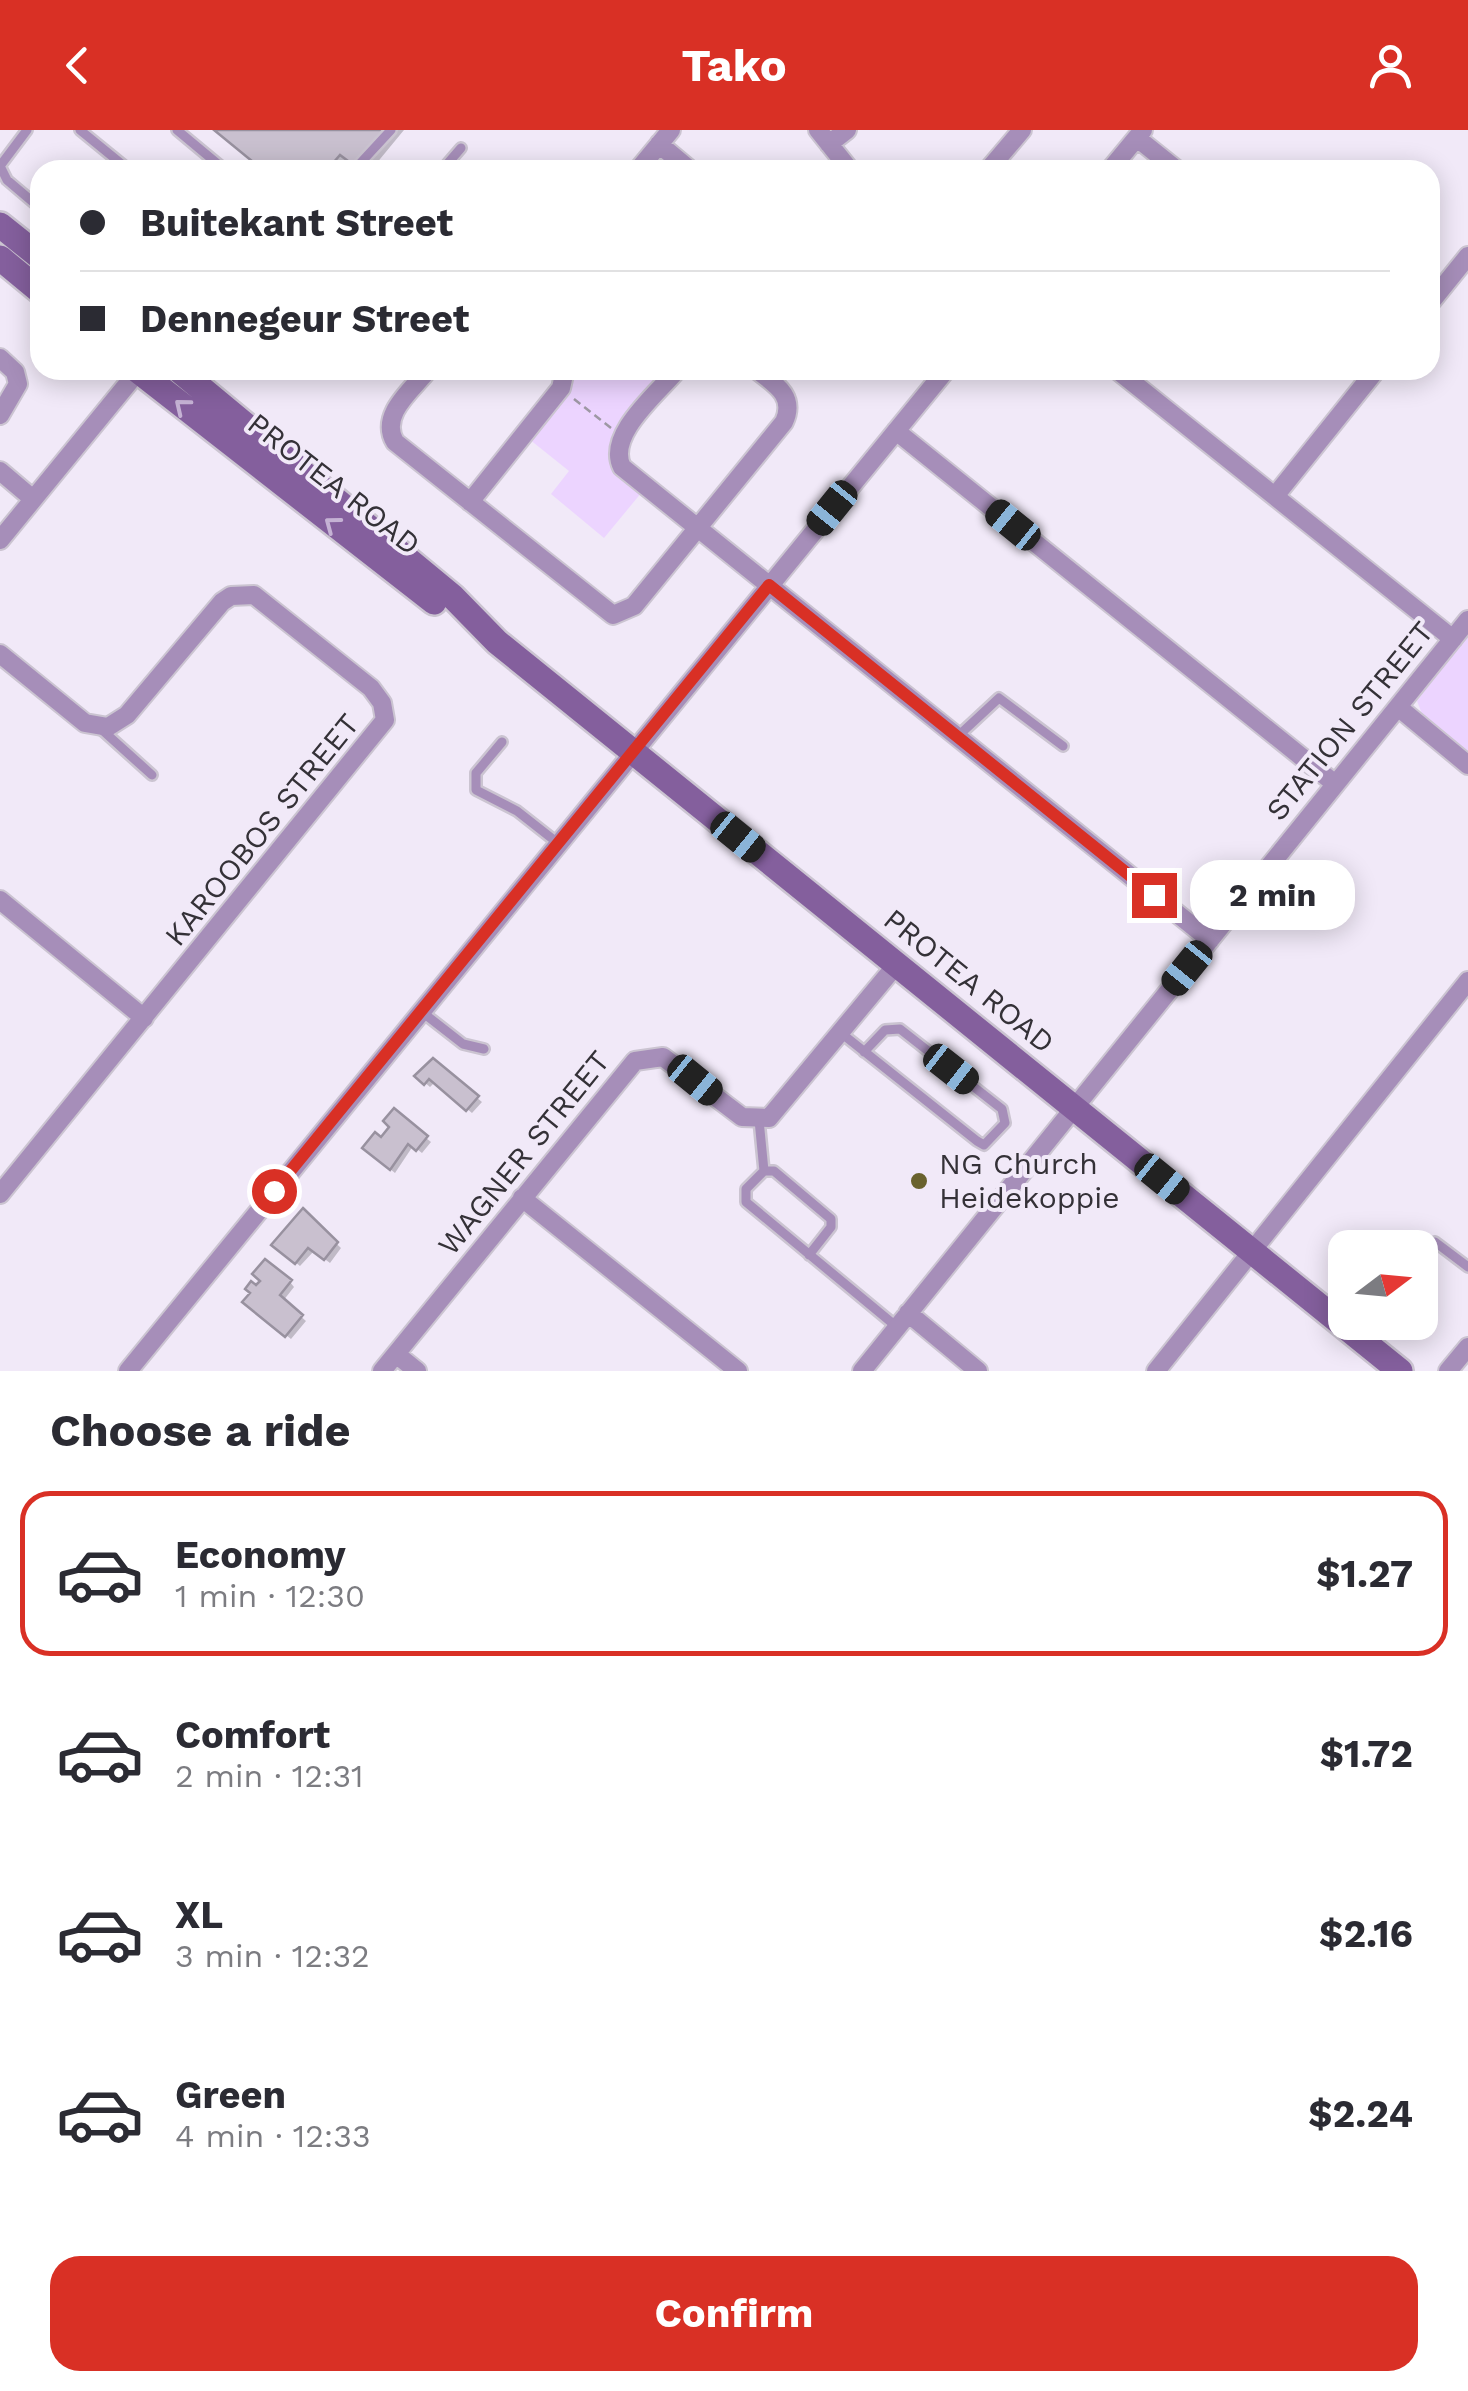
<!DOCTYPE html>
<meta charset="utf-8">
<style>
body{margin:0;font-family:"Work Sans",sans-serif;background:#f2f2f3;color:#2b2b33;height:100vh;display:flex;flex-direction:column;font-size:38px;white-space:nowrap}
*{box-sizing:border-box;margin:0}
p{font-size:32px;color:#7c7c81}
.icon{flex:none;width:55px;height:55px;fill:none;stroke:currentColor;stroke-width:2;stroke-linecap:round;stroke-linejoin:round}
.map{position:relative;height:1241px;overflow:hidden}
.sheet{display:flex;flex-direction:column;background:#fff;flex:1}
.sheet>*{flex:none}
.banner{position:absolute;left:30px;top:30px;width:1410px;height:220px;border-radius:30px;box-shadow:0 5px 25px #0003;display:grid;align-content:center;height:220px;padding:0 50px;background:#fff}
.needle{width:65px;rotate:74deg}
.controls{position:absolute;left:1328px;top:1100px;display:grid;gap:20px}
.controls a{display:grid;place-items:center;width:110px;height:110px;border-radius:20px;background:#fff;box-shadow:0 5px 25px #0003;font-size:50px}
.end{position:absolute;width:45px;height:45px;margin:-22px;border:12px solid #d93025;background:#fff;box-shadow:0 0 0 5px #fff}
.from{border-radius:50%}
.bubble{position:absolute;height:70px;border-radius:30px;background:#fff;box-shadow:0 5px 25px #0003;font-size:32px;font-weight:700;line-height:70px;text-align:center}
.car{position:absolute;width:30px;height:60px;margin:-30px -15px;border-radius:12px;box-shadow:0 0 8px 2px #0007;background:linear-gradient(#222 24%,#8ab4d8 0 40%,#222 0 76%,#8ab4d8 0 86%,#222 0)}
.banner b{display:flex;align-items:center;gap:35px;height:95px;font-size:38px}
.banner b+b{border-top:2px solid #e1e1e2}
.banner i{width:25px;height:25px;background:#2b2b33}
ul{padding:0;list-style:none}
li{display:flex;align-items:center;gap:30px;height:165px;margin:0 20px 15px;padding:0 30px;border:5px solid transparent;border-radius:30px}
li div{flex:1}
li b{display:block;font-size:38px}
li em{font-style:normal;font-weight:700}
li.on{border-color:#d93025}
li>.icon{width:90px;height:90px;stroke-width:1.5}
h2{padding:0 50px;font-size:45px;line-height:120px}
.button{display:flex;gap:20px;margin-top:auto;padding:20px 50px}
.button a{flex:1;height:115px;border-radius:30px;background:#d93025;color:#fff;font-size:40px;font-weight:700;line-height:115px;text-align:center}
header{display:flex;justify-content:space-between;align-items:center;height:130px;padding:0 50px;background:#d93025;color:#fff;font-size:45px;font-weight:700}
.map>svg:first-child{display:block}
</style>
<header><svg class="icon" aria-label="back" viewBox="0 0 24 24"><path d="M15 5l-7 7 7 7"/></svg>Tako<svg class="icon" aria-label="person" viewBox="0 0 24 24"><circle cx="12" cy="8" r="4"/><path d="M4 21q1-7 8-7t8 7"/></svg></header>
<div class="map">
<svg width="1468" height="1241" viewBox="0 0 1468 1241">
<rect width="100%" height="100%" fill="#f1e9f8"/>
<path fill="#ecd4ff" d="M574,240H666L613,310L611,322L642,362L604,408L551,364L569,341L529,309L569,259Z
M1468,503V625L1424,589L1417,571Z"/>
<path fill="#0003" d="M215,0H404L371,40H361L352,33L346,40H264Z
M433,931L482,972L472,983L435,952L430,957L417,946Z
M426,1008L431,1012L422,1023L413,1016L395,1043L369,1022L382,1011Z
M303,1082L341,1118L330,1133L314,1121L300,1136L279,1119Z
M290,1152L294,1157L283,1171L306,1191L291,1209L250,1176L257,1158Z"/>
<path fill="#c9c0cf" stroke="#98919f" stroke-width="2.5" d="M214,0H386L356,37L340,25L327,40H263Z
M433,928L479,966L466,981L429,949L424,955L414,946Z
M394,978L428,1006L416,1021L408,1014L390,1040L362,1018L375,1002L381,1007L389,997L383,991Z
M303,1078L338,1112L324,1130L308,1118L295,1134L271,1115Z
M265,1129L292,1150L280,1165L303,1185L285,1207L242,1172L250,1163L245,1159L251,1151L256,1155L260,1151L252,1144Z"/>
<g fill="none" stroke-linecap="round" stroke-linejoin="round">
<g stroke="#cbc4d1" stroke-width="14">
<path id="lane" d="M27,0L0,36L7,50L40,78
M80,0L129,40
M177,0L225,40
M354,40L391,0
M442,40L461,18
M101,599L152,645
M957,607L999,568L1063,616
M502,612L476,643V660L517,681L559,714
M422,882L463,914L484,919
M841,903L977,1011L984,1015L1005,993L1002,979L900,899L885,900L864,922
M759,990L764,1041L746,1059V1072L897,1197
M764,1041H774L831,1089V1097L809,1125
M1420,1121L1435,1112L1468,1137"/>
</g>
<g stroke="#cbc4d1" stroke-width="22">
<path id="street" d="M818,0L850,40
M1137,8L1177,40
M659,14L690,40
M829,14L847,0
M638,40L671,0
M988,40L1022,0
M1110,40L1143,0
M1430,173L1468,126
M0,228L15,242L18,254L0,285
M428,240C412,260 379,285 395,312L613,485L634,476L784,292C796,266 775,254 757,240
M677,240C657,264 606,305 622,337L1210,810
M1117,240L1453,509
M896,301L1334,653
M0,341L33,369
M1275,366L1376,240
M470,372L561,258L565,240
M0,410L130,251V240
M0,524L85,593L108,597L127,585L222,472L231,466L254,465L371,558L382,573L385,590L0,1064
M1398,577L1468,635
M0,770L144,888
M522,1068L738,1241
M908,1183L978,1241
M396,1224L417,1241
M128,1241L946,240
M382,1241L635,931L663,927L742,987L769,988L897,834
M862,1241L1468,490
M1156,1241L1468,851
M1448,1241L1468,1217"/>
</g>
<g stroke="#cbc4d1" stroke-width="30">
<path id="secondary" d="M0,95L40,127
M0,128L40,161
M137,240L434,472
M179,240L453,467L497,512L1400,1241"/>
</g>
<path stroke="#9e98a4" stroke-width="2.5" stroke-dasharray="8 5" stroke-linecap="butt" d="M574,269L611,298"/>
<use href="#lane" stroke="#a68eb9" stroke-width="9"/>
<use href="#street" stroke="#a68eb9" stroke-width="18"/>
<use href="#secondary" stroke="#845f9d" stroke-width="25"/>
</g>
<defs><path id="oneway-chevron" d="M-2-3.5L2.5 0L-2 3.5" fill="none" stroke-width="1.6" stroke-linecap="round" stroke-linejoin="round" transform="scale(2.5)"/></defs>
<g stroke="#c5b2d4">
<use href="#oneway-chevron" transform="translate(182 276) rotate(-141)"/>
<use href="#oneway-chevron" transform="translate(332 394) rotate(-143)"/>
</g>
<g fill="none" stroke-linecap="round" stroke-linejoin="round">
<path stroke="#d93025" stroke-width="12" d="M274,1061L769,455L1154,765"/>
</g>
<circle fill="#6a622e" stroke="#f1e9f8" stroke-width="4" cx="919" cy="1051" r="10"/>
<g text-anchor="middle" stroke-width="8" stroke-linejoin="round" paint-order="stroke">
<g font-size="30" fill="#343137" stroke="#f1e9f8">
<text transform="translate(334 354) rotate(38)" y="10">PROTEA ROAD</text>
<text transform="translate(1350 591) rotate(-51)" y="10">STATION STREET</text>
<text transform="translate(262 700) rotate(-51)" y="10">KAROOBOS STREET</text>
<text transform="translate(969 851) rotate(39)" y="10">PROTEA ROAD</text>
<text transform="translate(524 1023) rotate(-51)" y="10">WAGNER STREET</text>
</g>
<g font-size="30" fill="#343137" stroke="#f1e9f8" text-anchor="start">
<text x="939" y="1044">NG Church<tspan x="939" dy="34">Heidekoppie</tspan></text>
</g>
</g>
</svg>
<div class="controls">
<a><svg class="needle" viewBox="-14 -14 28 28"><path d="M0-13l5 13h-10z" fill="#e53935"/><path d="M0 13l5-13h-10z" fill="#7c7c81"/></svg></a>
</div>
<i class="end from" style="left:274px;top:1061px"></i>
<i class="end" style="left:1154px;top:765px"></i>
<div class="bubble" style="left:1190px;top:730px;width:165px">2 min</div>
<i class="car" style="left:832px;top:378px;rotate:219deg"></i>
<i class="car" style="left:1013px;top:395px;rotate:309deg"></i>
<i class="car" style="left:738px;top:707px;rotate:129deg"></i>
<i class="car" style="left:1187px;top:838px;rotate:219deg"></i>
<i class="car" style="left:951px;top:939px;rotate:128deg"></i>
<i class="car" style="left:695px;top:950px;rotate:129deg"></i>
<i class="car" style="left:1162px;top:1049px;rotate:129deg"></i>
<div class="banner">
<b><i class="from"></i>Buitekant Street</b>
<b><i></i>Dennegeur Street</b>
</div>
</div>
<section class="sheet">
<h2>Choose a ride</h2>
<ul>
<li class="on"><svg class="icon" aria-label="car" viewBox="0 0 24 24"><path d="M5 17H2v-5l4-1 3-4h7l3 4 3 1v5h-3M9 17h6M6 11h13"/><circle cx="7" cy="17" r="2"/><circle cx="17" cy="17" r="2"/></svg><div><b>Economy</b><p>1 min · 12:30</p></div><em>$1.27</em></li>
<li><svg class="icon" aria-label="car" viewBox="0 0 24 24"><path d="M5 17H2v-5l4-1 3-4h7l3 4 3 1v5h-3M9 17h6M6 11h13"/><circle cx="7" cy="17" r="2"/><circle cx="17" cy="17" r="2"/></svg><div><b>Comfort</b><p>2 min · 12:31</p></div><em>$1.72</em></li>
<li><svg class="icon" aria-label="car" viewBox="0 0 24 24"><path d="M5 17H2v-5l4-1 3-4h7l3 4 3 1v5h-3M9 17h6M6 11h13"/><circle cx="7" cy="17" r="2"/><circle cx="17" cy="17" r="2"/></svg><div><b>XL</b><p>3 min · 12:32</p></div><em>$2.16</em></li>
<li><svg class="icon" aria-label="car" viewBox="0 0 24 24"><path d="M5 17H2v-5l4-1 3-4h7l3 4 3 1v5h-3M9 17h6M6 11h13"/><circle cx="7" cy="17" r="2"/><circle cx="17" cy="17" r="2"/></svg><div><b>Green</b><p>4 min · 12:33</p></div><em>$2.24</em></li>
</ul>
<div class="button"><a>Confirm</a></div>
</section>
